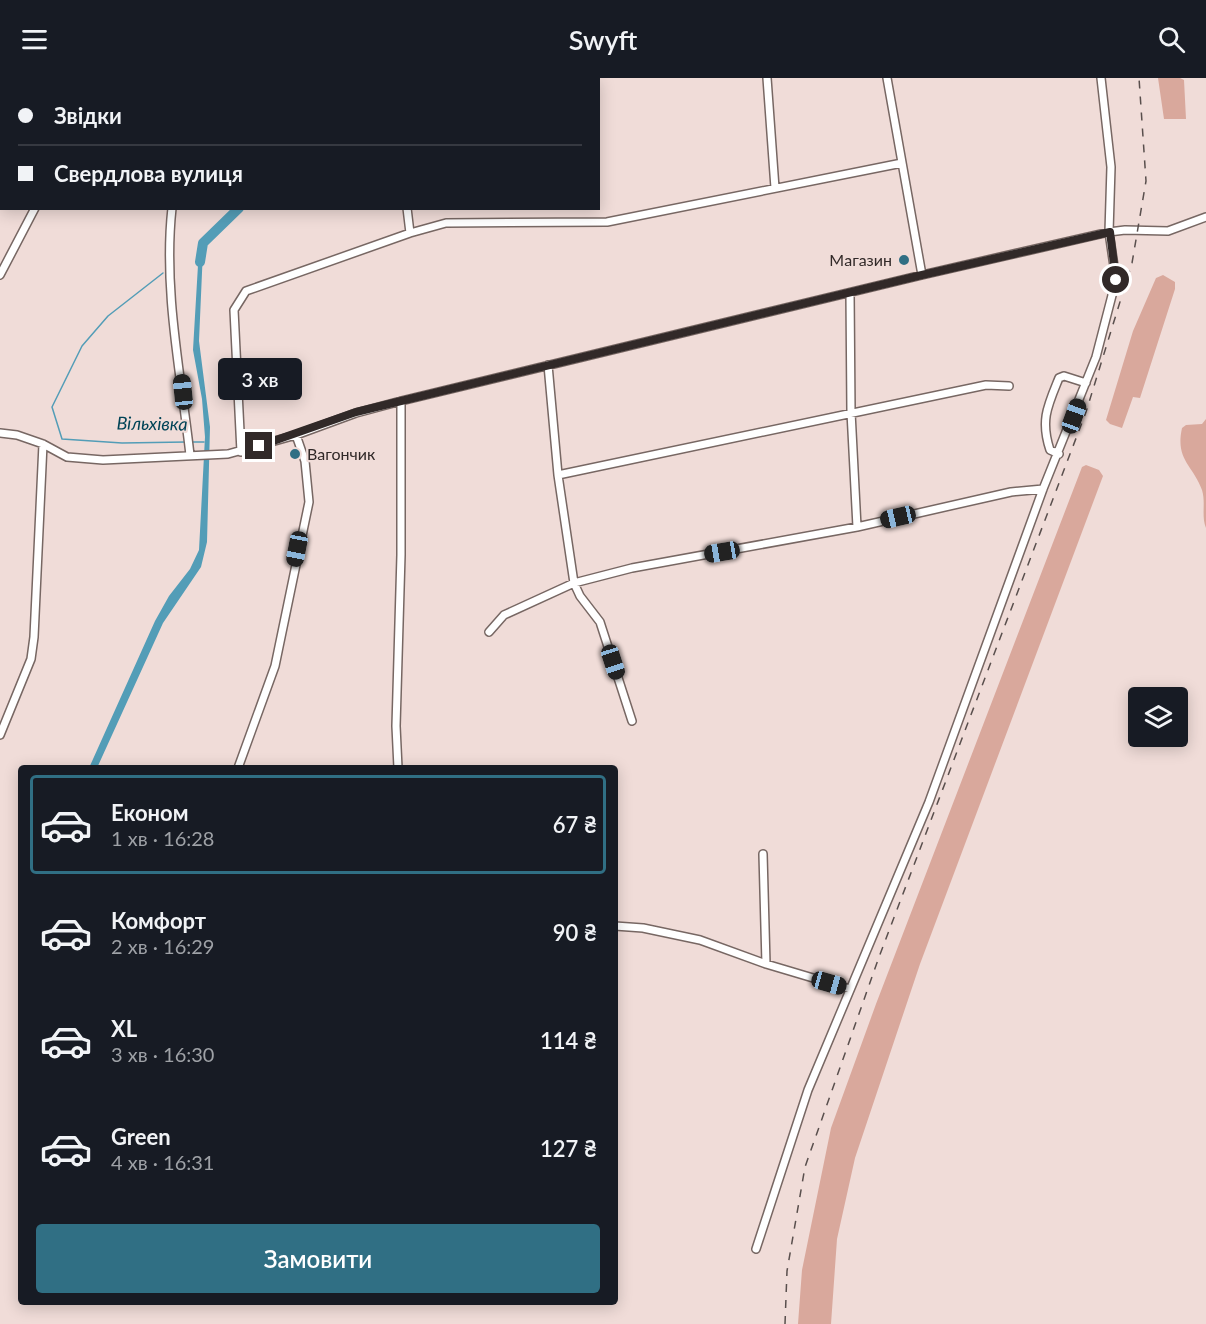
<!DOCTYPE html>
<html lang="uk">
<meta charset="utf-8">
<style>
body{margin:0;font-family:Lato,sans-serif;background:#20242c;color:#f1f3f6;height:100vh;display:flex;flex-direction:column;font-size:22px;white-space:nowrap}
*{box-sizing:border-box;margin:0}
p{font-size:20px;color:#9ea1a6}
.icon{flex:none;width:33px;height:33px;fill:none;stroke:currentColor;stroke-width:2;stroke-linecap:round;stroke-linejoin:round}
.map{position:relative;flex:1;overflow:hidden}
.side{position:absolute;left:18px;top:687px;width:600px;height:540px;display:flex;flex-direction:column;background:#171b24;border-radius:6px;box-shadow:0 3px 15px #0003}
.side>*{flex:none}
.hud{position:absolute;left:0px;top:0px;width:600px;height:132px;box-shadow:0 3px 15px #0003;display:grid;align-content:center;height:132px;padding:0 18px;background:#171b24}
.buttons{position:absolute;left:1128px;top:609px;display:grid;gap:12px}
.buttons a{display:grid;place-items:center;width:60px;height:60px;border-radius:6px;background:#171b24;box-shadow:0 3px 15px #0003;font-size:30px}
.end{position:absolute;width:27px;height:27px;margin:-14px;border:8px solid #312928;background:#fff;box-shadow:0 0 0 3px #fff}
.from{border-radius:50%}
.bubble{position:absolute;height:42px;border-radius:6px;background:#171b24;box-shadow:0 3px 15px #0003;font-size:20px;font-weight:600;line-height:42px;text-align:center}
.car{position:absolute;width:18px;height:36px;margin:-18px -9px;border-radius:8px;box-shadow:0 0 4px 2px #0007;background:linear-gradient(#222 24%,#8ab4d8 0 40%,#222 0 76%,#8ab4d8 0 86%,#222 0)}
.hud b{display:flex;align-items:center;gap:21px;height:57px;font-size:22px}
.hud b+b{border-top:2px solid #363941}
.hud i{width:15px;height:15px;background:#f1f3f6}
ul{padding:10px 0 0;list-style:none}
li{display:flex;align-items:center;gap:18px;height:99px;margin:0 12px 9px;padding:0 6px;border:3px solid transparent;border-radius:6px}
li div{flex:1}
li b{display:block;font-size:22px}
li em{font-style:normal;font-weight:600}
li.selected{border-color:#306f84}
li>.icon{width:54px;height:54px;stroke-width:1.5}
.button{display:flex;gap:12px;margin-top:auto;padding:12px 18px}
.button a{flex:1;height:69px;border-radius:6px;background:#306f84;color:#fff;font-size:24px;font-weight:600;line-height:69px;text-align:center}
header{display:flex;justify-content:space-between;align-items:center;height:78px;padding:0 18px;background:#171b24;font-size:27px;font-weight:600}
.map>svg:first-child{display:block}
</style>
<header><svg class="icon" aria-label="menu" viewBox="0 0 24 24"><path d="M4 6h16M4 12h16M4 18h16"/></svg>Swyft<svg class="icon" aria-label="search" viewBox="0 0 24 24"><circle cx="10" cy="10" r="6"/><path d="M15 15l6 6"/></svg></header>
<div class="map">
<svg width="1206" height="1246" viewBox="0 0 1206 1246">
<rect width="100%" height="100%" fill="#f0dcd8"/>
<path fill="#d9a89c" d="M1158,0H1180L1184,2L1186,41H1164Z
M1163,197L1175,204V211L1140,320L1133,319L1122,350L1110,346L1106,342L1133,253L1156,200Z
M1206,341V450C1201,438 1206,425 1202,412C1193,387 1175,382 1182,350L1186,347L1202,346Z
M1086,387L1099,392L1103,398L920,886L855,1080L837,1161L831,1246H798L802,1192L831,1050L876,926L1082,389Z"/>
<path fill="#539db7" d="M199,170L203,172L199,263L210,349L207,464L201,489L163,545L97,690H89L155,543L169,518L190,491L199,472L205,359L202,321L193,272Z"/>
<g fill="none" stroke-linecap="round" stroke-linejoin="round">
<path stroke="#539db7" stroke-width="1.5" d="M163,195L108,238L82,268L52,329L62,361L122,365L186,364
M190,364H204"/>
<path stroke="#539db7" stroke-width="10" d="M200,184L203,165L239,130"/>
<g stroke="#776763" stroke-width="10">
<path id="minor" d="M767,0L775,110
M887,0L922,197
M72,2L73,0
M187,2V0
M393,2L394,0
M172,130C163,212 181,296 190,377
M407,130L410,155
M0,197L35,130
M850,215L851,334L857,449
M548,287L558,397L574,505L580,518L600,544L632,643
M0,355L17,357L43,366L67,379L103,382L228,376L296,357L356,335L401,323L922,197L1109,154L1125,152L1168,153L1206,139
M241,374L234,232L246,213L410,155L446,145L607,144L902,85
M1059,376L1050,372C1040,342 1048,327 1059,300L1064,298L1086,305
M558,397L986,307L1009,308
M489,554L504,537L574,505L632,490L857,449L1011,414L1043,411
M0,657L31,581L34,559L43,366
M238,690L275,588L309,424L305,383L296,357
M398,690L396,648L401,477V323
M763,776L766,886
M615,848L643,850L700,862L766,886L850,911
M756,1171L808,1012L929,724L1043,411L1096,279L1116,202L1109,154L1111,89L1101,0"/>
</g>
<use href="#minor" stroke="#fff" stroke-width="7"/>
<path stroke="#594f4d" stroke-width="1.5" stroke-dasharray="8 8" stroke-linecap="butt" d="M785,1246L787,1193L805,1089L879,879L1086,334L1132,185L1146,103L1139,0"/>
</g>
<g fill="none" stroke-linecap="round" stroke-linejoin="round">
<path stroke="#312928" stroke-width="8" d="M259,368L356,334L401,323L922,197L1110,154L1116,202"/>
</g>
<g fill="#306f84" stroke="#f0dcd8" stroke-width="2">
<circle cx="904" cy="182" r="6"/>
<circle cx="295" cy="376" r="6"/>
</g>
<g text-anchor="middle" stroke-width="4.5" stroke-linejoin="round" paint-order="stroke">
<g font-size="16" fill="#312928" stroke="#f0dcd8" text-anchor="end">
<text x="892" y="188">Mагазин</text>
<text x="307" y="382" text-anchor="start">Вагончик</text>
</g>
<g font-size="18" font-style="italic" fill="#004356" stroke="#f0dcd8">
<text transform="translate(152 346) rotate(1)" y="6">Вільхівка</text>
</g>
</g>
</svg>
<div class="buttons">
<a><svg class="icon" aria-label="layers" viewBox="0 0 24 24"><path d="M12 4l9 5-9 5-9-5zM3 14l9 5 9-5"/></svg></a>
</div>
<i class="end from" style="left:1116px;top:202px"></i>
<i class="end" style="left:259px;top:368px"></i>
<div class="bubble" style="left:218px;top:280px;width:84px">3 хв</div>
<i class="car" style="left:183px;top:314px;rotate:354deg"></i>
<i class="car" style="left:1074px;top:338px;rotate:20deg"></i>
<i class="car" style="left:898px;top:439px;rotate:257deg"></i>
<i class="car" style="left:297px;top:471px;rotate:191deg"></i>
<i class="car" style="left:722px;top:474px;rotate:260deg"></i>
<i class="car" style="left:613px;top:584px;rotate:162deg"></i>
<i class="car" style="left:829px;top:905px;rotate:106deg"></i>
<div class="hud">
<b><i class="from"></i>Звідки</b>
<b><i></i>Свердлова вулиця</b>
</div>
<section class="side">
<ul>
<li class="selected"><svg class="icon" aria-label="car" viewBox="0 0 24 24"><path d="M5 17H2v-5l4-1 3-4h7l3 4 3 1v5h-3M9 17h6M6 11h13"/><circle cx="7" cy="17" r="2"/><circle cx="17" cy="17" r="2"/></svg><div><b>Економ</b><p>1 хв · 16:28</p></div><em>67 ₴</em></li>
<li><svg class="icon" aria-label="car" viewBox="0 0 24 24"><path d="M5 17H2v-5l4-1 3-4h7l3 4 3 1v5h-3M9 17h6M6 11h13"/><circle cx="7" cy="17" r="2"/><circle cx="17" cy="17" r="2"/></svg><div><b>Комфорт</b><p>2 хв · 16:29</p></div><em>90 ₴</em></li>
<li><svg class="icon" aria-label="car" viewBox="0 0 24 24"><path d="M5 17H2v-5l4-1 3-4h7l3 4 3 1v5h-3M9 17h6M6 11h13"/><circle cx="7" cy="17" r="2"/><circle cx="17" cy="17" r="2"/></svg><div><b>XL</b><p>3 хв · 16:30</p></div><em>114 ₴</em></li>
<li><svg class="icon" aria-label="car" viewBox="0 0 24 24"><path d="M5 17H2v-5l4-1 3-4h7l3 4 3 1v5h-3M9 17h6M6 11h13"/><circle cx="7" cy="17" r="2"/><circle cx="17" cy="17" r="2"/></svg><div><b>Green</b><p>4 хв · 16:31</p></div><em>127 ₴</em></li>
</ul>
<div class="button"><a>Замовити</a></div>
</section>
</div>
